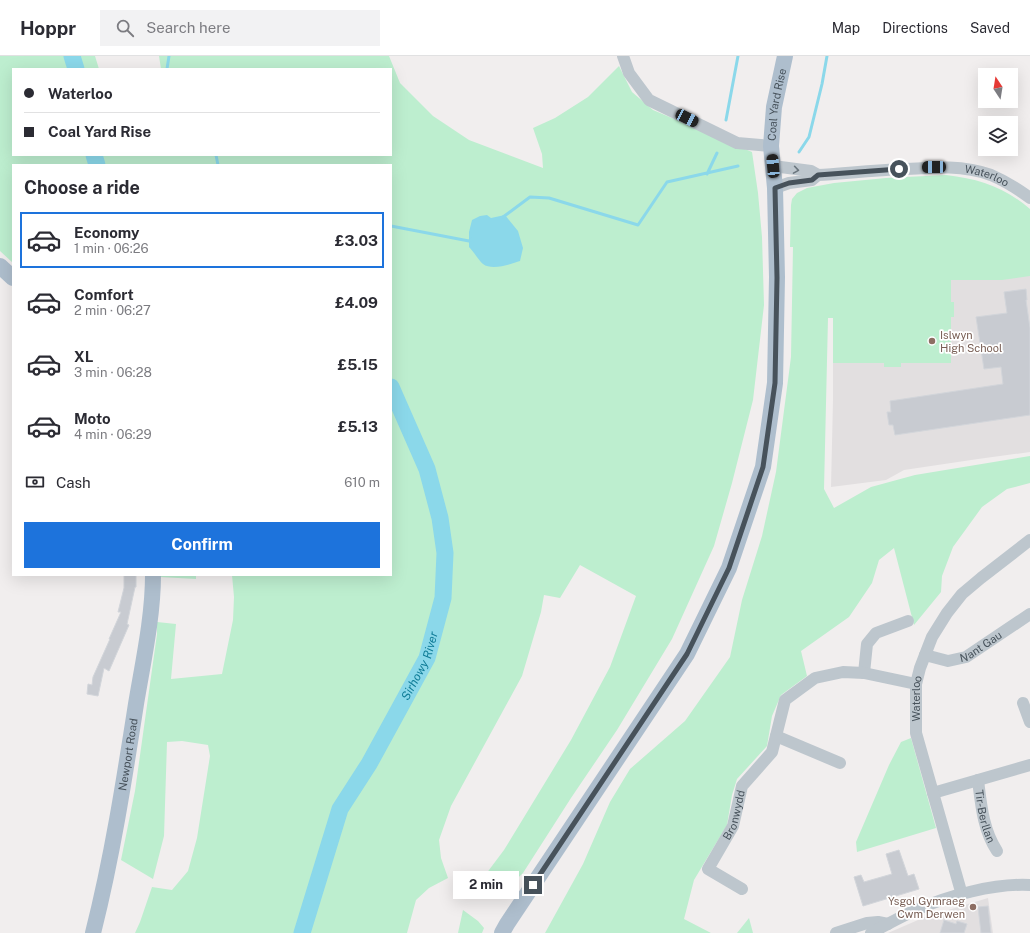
<!DOCTYPE html>
<meta charset="utf-8">
<style>
body{margin:0;font-family:"Public Sans",sans-serif;background:#f2f2f3;color:#2b2b33;height:100vh;display:flex;flex-direction:column;font-size:15px;white-space:nowrap}
*{box-sizing:border-box;margin:0}
p{font-size:13px;color:#7c7c81}
.icon{flex:none;width:22px;height:22px;fill:none;stroke:currentColor;stroke-width:2;stroke-linecap:round;stroke-linejoin:round}
.map{position:relative;flex:1;overflow:hidden}
.drawer{position:absolute;left:12px;top:108px;width:380px;height:412px;display:flex;flex-direction:column;background:#fff;border-radius:0px;box-shadow:0 4px 16px #0002}
.drawer>*{flex:none}
.hud{position:absolute;left:12px;top:12px;width:380px;height:88px;border-radius:0px;box-shadow:0 4px 16px #0002;display:grid;align-content:center;height:88px;padding:0 12px;background:#fff}
.needle{width:26px;rotate:348deg}
.buttons{position:absolute;left:978px;top:12px;display:grid;gap:8px}
.buttons a{display:grid;place-items:center;width:40px;height:40px;border-radius:0px;background:#fff;box-shadow:0 4px 16px #0002;font-size:20px}
.end{position:absolute;width:18px;height:18px;margin:-9px;border:5px solid #47525b;background:#fff;box-shadow:0 0 0 2px #fff}
.from{border-radius:50%}
.bubble{position:absolute;height:28px;border-radius:0px;background:#fff;box-shadow:0 4px 16px #0002;font-size:13px;font-weight:700;line-height:28px;text-align:center}
.car{position:absolute;width:12px;height:24px;margin:-12px -6px;border-radius:5px;box-shadow:0 0 3px 1px #0007;background:linear-gradient(#222 24%,#8ab4d8 0 40%,#222 0 76%,#8ab4d8 0 86%,#222 0)}
.hud b{display:flex;align-items:center;gap:14px;height:38px;font-size:15px}
.hud b+b{border-top:1px solid #e1e1e2}
.hud i{width:10px;height:10px;background:#2b2b33}
ul{padding:0;list-style:none}
li{display:flex;align-items:center;gap:12px;height:56px;margin:0 8px 6px;padding:0 4px;border:2px solid transparent;border-radius:0px}
li div{flex:1}
li b{display:block;font-size:15px}
li em{font-style:normal;font-weight:700}
li.active{border-color:#1d73dc}
li>.icon{width:36px;height:36px;stroke-width:1.5}
h2{padding:0 12px;font-size:18px;line-height:48px}
.pay{display:flex;align-items:center;gap:10px;height:44px;padding:0 12px;font-size:15px}
.pay p{margin-inline-start:auto}
.cta{display:flex;gap:8px;margin-top:auto;padding:8px 12px}
.cta a{flex:1;height:46px;border-radius:0px;background:#1d73dc;color:#fff;font-size:16px;font-weight:700;line-height:46px;text-align:center}
header{display:flex;align-items:center;gap:24px;box-sizing:border-box;height:56px;padding:0 20px;background:#fff;border-bottom:1px solid #e1e1e2}
header strong{font-size:19px}
nav{display:flex;gap:22px;margin-inline-start:auto;font-size:14px}
.search{width:280px;height:36px;background:#f2f2f3;display:flex;align-items:center;gap:10px;box-sizing:border-box;padding:0 14px;border-radius:0px;color:#7c7c81;font-size:15px}
.map>svg:first-child{display:block}
</style>
<header>
<strong>Hoppr</strong>
<div class="search"><svg class="icon" aria-label="search" viewBox="0 0 24 24"><circle cx="10" cy="10" r="6"/><path d="M15 15l6 6"/></svg>Search here</div>
<nav><a>Map</a><a>Directions</a><a>Saved</a></nav>
</header>
<div class="map">
<svg width="1030" height="877" viewBox="0 0 1030 877">
<rect width="100%" height="100%" fill="#f1eeee"/>
<path fill="#e2dfe0" d="M1030,156V396L978,403L904,414L886,424L831,431L833,344V262H828Z
M988,842L993,877H888L925,861Z"/>
<path fill="#bdeecf" d="M0,0H95L99,13H13V99H391V13H161L159,0H389L400,27L433,60L469,84L543,112L542,98L533,72L555,62L588,41L619,10L632,36L653,54L752,96L758,137L762,181L764,249L753,344L732,427L714,490L672,583L617,674L571,742L523,817L496,843L477,830L504,794L571,684L610,611L636,540L580,509L560,542L544,539L541,556L522,620L451,750L439,784L441,802L448,822L429,832L416,844L407,877H135L140,866L152,831L172,834L188,815L197,782L210,700L208,689L182,685L167,686L164,780L153,823L121,804L135,735L157,578V566L176,568L171,623L222,618L233,564L234,541L232,519H391V109H13V207L0,195Z
M946,119C980,123 1004,131 1030,153V220L1002,224H951V246H954V261H951V307H901V311H884V307H833V262H828L824,433L834,452L871,431L915,419L1030,400V427L1007,433L982,451L953,491L942,520L941,536L914,569L894,492L879,504L872,527L849,561L801,595L807,620L781,639L772,660L767,690L737,723L732,739L727,769L694,824L684,863L711,877H545L583,808L610,746L630,713L685,665L730,601L742,544L762,480L776,416L791,301L793,191H790L791,149L792,143L797,137L807,132L834,127L886,122Z
M161,519H196V523L160,521Z
M911,682L936,772L857,796L856,786L889,709L901,686Z
M463,854L478,865L484,872L482,877H458Z
M749,862L753,877H737Z"/>
<path fill="#8bd8ea" d="M487,159L491,162L505,159L518,175L523,192L520,205C511,208 492,215 483,208C479,205 474,196 469,191V176L472,164L480,160Z"/>
<g fill="none" stroke-linecap="round" stroke-linejoin="round">
<path stroke="#8bd8ea" stroke-width="3" d="M167,13L169,0
M726,64L738,0
M799,96L809,81L822,28L827,0
M216,99L218,109
M707,118L717,97
M503,161L530,141L549,142L638,169L667,126L738,110
M391,170L469,185L472,183"/>
<g stroke="#8bd8ea" stroke-width="17">
<path d="M72,0L76,13"/>
<path d="M94,99L97,109"/>
<path id="s1" d="M302,877L340,753L369,708L427,602L443,542L445,497L440,462L427,413L391,331"/>
</g>
</g>
<path fill="#c8cbd1" stroke="#d2d5da" d="M1026,233L1027,244H1026L1030,272V359L895,379L893,369H889L887,356H891L890,345L1003,328L1001,311L984,313L976,261L1007,257L1004,236Z
M124,519H136V531H135L127,568L129,569L109,615L104,612L98,640L87,638L88,628L92,629L93,621L110,583H109L121,556H118L124,532Z
M899,794L908,820L914,818L919,833L863,850L854,821L861,819L864,826L892,818L886,798Z
M988,850L991,877H981L978,851Z
M944,864L956,868L957,865L967,868L964,877H940Z"/>
<g fill="none" stroke-linecap="round" stroke-linejoin="round">
<g stroke="#bdc6cd" stroke-width="12">
<path d="M623,0L629,17L649,44L737,87L771,90"/>
<path d="M773,110L811,115L818,119"/>
<path id="s2" d="M775,132L789,127L812,124L818,119C848,117 877,114 906,113C935,111 964,109 991,119C1005,125 1018,133 1030,142"/>
<path id="s3" d="M925,599L948,605L966,601L1030,558"/>
<path d="M864,617L867,588L876,577L908,565"/>
<path d="M1023,647L1030,666"/>
<path d="M776,680L840,707"/>
<path id="s4" d="M978,724C981,748 983,774 997,795"/>
<path d="M933,737L1030,709"/>
<path id="s5" d="M742,833L708,813L733,770L742,730L772,696L785,644L815,622L843,616L864,617L916,628"/>
<path id="s6" d="M962,839L916,677V628L920,612L932,581L947,557L962,538L981,522L1030,484"/>
<path d="M836,877L867,867L878,866L888,868"/>
<path d="M871,877C886,869 900,861 916,854C947,840 995,827 1030,829"/>
</g>
<g stroke="#aebecd" stroke-width="16">
<path d="M0,210L13,222"/>
<path id="s7" d="M93,877C112,802 124,725 136,648C143,606 153,561 153,519"/>
<path id="s8" d="M502,877L507,868L687,598L729,512L763,411L775,327L777,221L775,132L771,90L774,51L785,0"/>
</g>
</g>
<defs><path id="oneway-chevron" d="M-2-3.5L2.5 0L-2 3.5" fill="none" stroke-width="1.6" stroke-linecap="round" stroke-linejoin="round"/></defs>
<use stroke="#6a757d" href="#oneway-chevron" transform="translate(796 114) rotate(9)"/>
<g fill="none" stroke-linecap="round" stroke-linejoin="round">
<path stroke="#47525b" stroke-width="5" d="M533,829L687,598L729,512L763,411L775,327L777,222L775,132L789,127L812,124L818,119L899,113"/>
</g>
<g fill="#8d6e63" stroke="#fff" stroke-width="1.5">
<circle cx="932" cy="285" r="4"/>
<circle cx="973" cy="851" r="4"/>
</g>
<g text-anchor="middle" stroke-width="3.5" stroke-linejoin="round" paint-order="stroke">
<g font-size="11" fill="#47525b" stroke="#fff">
<text dy="4" stroke="none"><textPath href="#s8" startOffset="901">Coal Yard Rise</textPath></text>
<text dy="4" stroke="none"><textPath href="#s2" startOffset="216">Waterloo</textPath></text>
<text dy="4" stroke="none"><textPath href="#s3" startOffset="60">Nant Gau</textPath></text>
<text dy="4" stroke="none"><textPath href="#s6" startOffset="203">Waterloo</textPath></text>
<text dy="4" stroke="none"><textPath href="#s7" startOffset="182">Newport Road</textPath></text>
<text dy="4" stroke="none"><textPath href="#s5" startOffset="100">Bronwydd</textPath></text>
<text dy="4" stroke="none"><textPath href="#s4" startOffset="37">Tir-Berllan</textPath></text>
</g>
<g font-size="11" fill="#785e54" stroke="#fff" text-anchor="start">
<text x="940" y="283">Islwyn<tspan x="940" dy="13">High School</tspan></text>
<text x="965" y="849" text-anchor="end">Ysgol Gymraeg<tspan x="965" dy="13">Cwm Derwen</tspan></text>
</g>
<g font-size="12" font-style="italic" fill="#0f7c97" stroke="#fff">
<text dy="4" stroke="none"><textPath href="#s1" startOffset="294">Sirhowy River</textPath></text>
</g>
</g>
</svg>
<div class="buttons">
<a><svg class="needle" viewBox="-14 -14 28 28"><path d="M0-13l5 13h-10z" fill="#e53935"/><path d="M0 13l5-13h-10z" fill="#7c7c81"/></svg></a>
<a><svg class="icon" aria-label="layers" viewBox="0 0 24 24"><path d="M12 4l9 5-9 5-9-5zM3 14l9 5 9-5"/></svg></a>
</div>
<i class="end from" style="left:899px;top:113px"></i>
<i class="end" style="left:533px;top:829px"></i>
<div class="bubble" style="left:453px;top:815px;width:66px">2 min</div>
<i class="car" style="left:687px;top:62px;rotate:116deg"></i>
<i class="car" style="left:773px;top:110px;rotate:355deg"></i>
<i class="car" style="left:934px;top:111px;rotate:269deg"></i>
<div class="hud">
<b><i class="from"></i>Waterloo</b>
<b><i></i>Coal Yard Rise</b>
</div>
<section class="drawer">
<h2>Choose a ride</h2>
<ul>
<li class="active"><svg class="icon" aria-label="car" viewBox="0 0 24 24"><path d="M5 17H2v-5l4-1 3-4h7l3 4 3 1v5h-3M9 17h6M6 11h13"/><circle cx="7" cy="17" r="2"/><circle cx="17" cy="17" r="2"/></svg><div><b>Economy</b><p>1 min · 06:26</p></div><em>£3.03</em></li>
<li><svg class="icon" aria-label="car" viewBox="0 0 24 24"><path d="M5 17H2v-5l4-1 3-4h7l3 4 3 1v5h-3M9 17h6M6 11h13"/><circle cx="7" cy="17" r="2"/><circle cx="17" cy="17" r="2"/></svg><div><b>Comfort</b><p>2 min · 06:27</p></div><em>£4.09</em></li>
<li><svg class="icon" aria-label="car" viewBox="0 0 24 24"><path d="M5 17H2v-5l4-1 3-4h7l3 4 3 1v5h-3M9 17h6M6 11h13"/><circle cx="7" cy="17" r="2"/><circle cx="17" cy="17" r="2"/></svg><div><b>XL</b><p>3 min · 06:28</p></div><em>£5.15</em></li>
<li><svg class="icon" aria-label="car" viewBox="0 0 24 24"><path d="M5 17H2v-5l4-1 3-4h7l3 4 3 1v5h-3M9 17h6M6 11h13"/><circle cx="7" cy="17" r="2"/><circle cx="17" cy="17" r="2"/></svg><div><b>Moto</b><p>4 min · 06:29</p></div><em>£5.13</em></li>
</ul>
<div class="pay"><svg class="icon" aria-label="cash" viewBox="0 0 24 24"><path d="M3 7h18v10H3z"/><circle cx="12" cy="12" r="2"/></svg>Cash<p>610 m</p></div>
<div class="cta"><a>Confirm</a></div>
</section>
</div>
